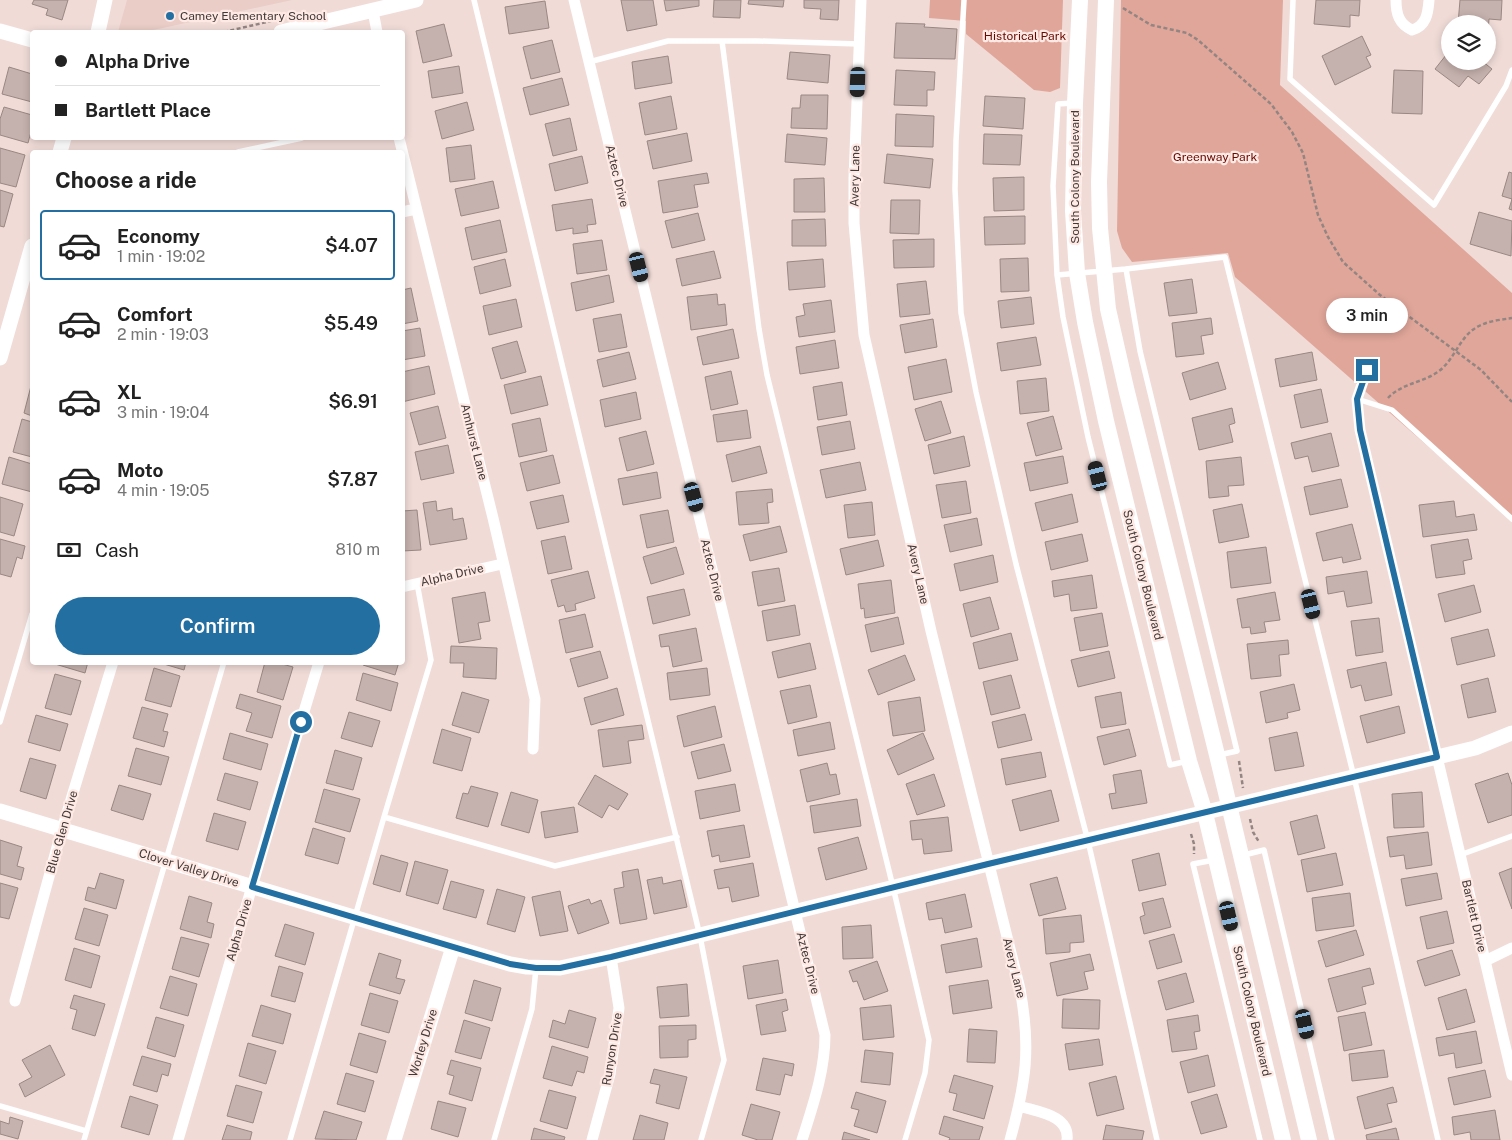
<!DOCTYPE html>
<meta charset="utf-8">
<style>
body{margin:0;font-family:"Public Sans",sans-serif;background:#f6f6f6;color:#222;height:100vh;display:flex;flex-direction:column;font-size:19px;white-space:nowrap}
*{box-sizing:border-box;margin:0}
p{font-size:16px;color:#767676}
.icon{flex:none;width:28px;height:28px;fill:none;stroke:currentColor;stroke-width:2;stroke-linecap:round;stroke-linejoin:round}
.map{position:relative;flex:1;overflow:hidden}
.panel{position:absolute;left:30px;top:150px;width:375px;height:515px;display:flex;flex-direction:column;background:#fff;border-radius:5px;box-shadow:0 2px 8px #0003}
.panel>*{flex:none}
.guide{position:absolute;left:30px;top:30px;width:375px;height:110px;border-radius:5px;box-shadow:0 2px 8px #0003;display:grid;align-content:center;height:110px;padding:0 25px;background:#fff}
.fabs{position:absolute;left:1441px;top:15px;display:grid;gap:10px}
.fabs a{display:grid;place-items:center;width:55px;height:55px;border-radius:50%;background:#fff;box-shadow:0 2px 8px #0003;font-size:25px}
.end{position:absolute;width:22px;height:22px;margin:-11px;border:6px solid #236fa2;background:#fff;box-shadow:0 0 0 2px #fff}
.from{border-radius:50%}
.bubble{position:absolute;height:35px;border-radius:18px;background:#fff;box-shadow:0 2px 8px #0003;font-size:16px;font-weight:600;line-height:35px;text-align:center}
.car{position:absolute;width:15px;height:30px;margin:-15px -8px;border-radius:6px;box-shadow:0 0 4px 1px #0007;background:linear-gradient(#222 24%,#8ab4d8 0 40%,#222 0 76%,#8ab4d8 0 86%,#222 0)}
.guide b{display:flex;align-items:center;gap:18px;height:48px;font-size:19px}
.guide b+b{border-top:1px solid #e0e0e0}
.guide i{width:12px;height:12px;background:#222}
ul{padding:0;list-style:none}
li{display:flex;align-items:center;gap:15px;height:70px;margin:0 10px 8px;padding:0 15px;border:2px solid transparent;border-radius:5px}
li div{flex:1}
li b{display:block;font-size:19px}
li em{font-style:normal;font-weight:600}
li.on{border-color:#236fa2}
li>.icon{width:45px;height:45px;stroke-width:1.5}
h2{padding:0 25px;font-size:22px;line-height:60px}
.pay{display:flex;align-items:center;gap:12px;height:55px;padding:0 25px;font-size:19px}
.pay p{margin-inline-start:auto}
.action{display:flex;gap:10px;margin-top:auto;padding:10px 25px}
.action a{flex:1;height:58px;border-radius:30px;background:#236fa2;color:#fff;font-size:20px;font-weight:600;line-height:58px;text-align:center}
.map>svg:first-child{display:block}
</style>
<div class="map">
<svg width="1512" height="1140" viewBox="0 0 1512 1140">
<rect width="100%" height="100%" fill="#f0dbd7"/>
<path fill="#e9cdc6" d="M127,0H292L144,32H118Z"/>
<path fill="#e0a69a" d="M930,0H1063L1060,88L1050,92L1034,90L966,34V21L929,18Z
M1121,0H1283L1280,85L1512,293V520L1235,277L1228,253L1132,262L1122,248L1117,231Z"/>
<path fill="#c5b1ad" stroke="#9a8783" d="M34,0H68L62,20L46,15L48,9L32,4Z
M621,0H653L657,25L627,31Z
M664,0H699V6L666,11Z
M714,0H741L740,18L713,17Z
M749,0H784L783,7L748,4Z
M804,0H839L838,20L820,19L821,9L804,8Z
M1316,0H1360L1359,16L1350,15V27L1314,24Z
M1460,0H1502L1501,20L1489,19L1488,33V24H1458Z
M545,1L549,28L509,34L505,7Z
M896,23L925,24L924,27L957,29L955,59L894,58Z
M444,24L452,56L423,63L416,31Z
M1362,36L1371,55L1366,57L1371,67L1335,85L1322,56Z
M552,40L560,72L531,79L523,47Z
M1450,50V61H1482L1492,69L1479,84L1468,76L1459,87L1435,69Z
M790,52L830,55L828,83L787,79Z
M668,56L672,83L635,89L632,62Z
M459,66L463,93L432,98L428,71Z
M9,67L32,74V102L2,94Z
M896,70L935,72L934,90H927V106L894,105Z
M1394,70L1423,71L1422,114L1392,113Z
M562,78L569,105L530,115L523,88Z
M801,95H828L827,129L791,128L792,108H800Z
M671,96L677,129L645,135L639,103Z
M985,96L1025,98L1023,129L983,126Z
M467,102L474,130L442,139L435,111Z
M4,107L32,115V128L28,143L0,135V119Z
M896,114L934,116L933,147L895,146Z
M570,118L577,150L553,156L545,124Z
M687,133L692,161L653,169L647,141Z
M787,134L827,138L825,165L785,162Z
M984,134L1022,135L1020,165L983,164Z
M471,145L475,179L450,182L446,148Z
M0,148L25,155L16,187L0,183Z
M887,154L933,159L930,188L884,183Z
M582,156L588,183L555,191L549,164Z
M1509,172L1512,173V210L1509,209L1512,199L1502,196Z
M707,173L709,183L694,185L698,207L663,213L658,181Z
M1024,177V210L994,211L993,178Z
M824,178L825,212H794V179Z
M493,181L499,208L461,216L455,189Z
M0,190L13,194L4,227L0,226Z
M592,199L596,224L587,225L588,232L573,234V228L556,231L552,205Z
M891,200H920L919,234L890,233Z
M1479,212L1512,221L1511,256L1470,244Z
M698,213L705,240L672,248L665,221Z
M1025,216V244L985,245L984,217Z
M825,219L826,246H792V220Z
M500,220L507,252L472,260L465,228Z
M934,239V267L894,268L893,240Z
M602,240L607,270L577,274L573,244Z
M714,251L721,278L682,286L676,259Z
M1028,258L1029,291L1001,292L1000,259Z
M505,259L511,286L480,294L474,267Z
M823,259L825,287L789,290L787,262Z
M609,275L614,302L576,311L571,283Z
M1192,279L1197,313L1169,316L1164,283Z
M926,281L930,314L900,317L897,284Z
M411,288L418,321L402,324V290Z
M717,294L718,305L725,304L727,325L691,330L687,297Z
M1031,297L1034,324L1001,328L998,301Z
M516,299L522,327L489,335L483,306Z
M831,300L835,332L799,337L796,317L805,315L803,304Z
M621,314L627,347L599,352L593,319Z
M1211,318L1213,334L1201,336L1204,354L1176,357L1172,323Z
M933,319L937,347L905,353L900,325Z
M420,328L425,356L402,360V331Z
M733,329L739,358L703,365L697,337Z
M1036,337L1041,365L1001,371L997,343Z
M835,340L839,368L800,374L796,347Z
M517,341L526,372L501,379L492,348Z
M629,352L636,379L603,387L597,360Z
M1312,352L1317,380L1280,387L1275,359Z
M946,359L952,392L914,400L908,367Z
M1218,362L1226,389L1190,400L1182,373Z
M429,366L435,394L402,402V372Z
M731,371L738,404L711,410L705,377Z
M541,376L548,405L511,414L504,385Z
M1046,378L1049,411L1020,414L1017,381Z
M32,382V416L24,413Z
M842,382L847,415L818,420L813,387Z
M1321,389L1328,422L1301,428L1294,395Z
M636,392L641,419L605,427L600,400Z
M941,401L951,433L925,441L915,409Z
M438,406L446,438L419,445L410,413Z
M1232,408L1235,423L1229,425L1233,442L1199,450L1192,418Z
M747,410L751,438L717,442L713,415Z
M1053,416L1062,449L1036,456L1027,423Z
M540,418L547,451L519,457L512,424Z
M22,419L32,422V457L13,452Z
M850,421L855,449L822,455L817,427Z
M646,431L654,464L627,471L619,438Z
M1331,433L1339,466L1312,472L1308,456L1295,459L1291,443Z
M964,436L970,466L934,474L928,445Z
M448,445L454,473L421,480L415,452Z
M760,446L767,473L732,482L726,455Z
M553,455L560,483L527,491L520,463Z
M1063,456L1068,483L1030,491L1024,463Z
M9,457L32,464V492L2,484Z
M1241,457L1244,485L1228,486L1229,496L1209,498L1206,461Z
M860,462L866,490L826,498L820,470Z
M657,472L661,498L623,505L618,479Z
M1341,479L1348,507L1310,515L1304,487Z
M966,481L971,513L942,518L936,485Z
M772,489L773,502L767,503L769,523L739,525L736,492Z
M1072,494L1078,522L1042,531L1035,503Z
M563,495L569,522L537,529L530,502Z
M0,497L23,504L14,536L0,532Z
M436,501L437,511L452,508L453,520L463,518L467,539L430,545L423,503Z
M1454,501L1456,517L1474,514L1477,530L1423,537L1419,505Z
M872,502L875,535L848,538L844,505Z
M1242,504L1249,537L1219,543L1213,510Z
M417,510L421,550L402,551V511Z
M668,510L674,542L647,548L640,515Z
M977,518L982,545L950,552L944,525Z
M1352,524L1361,559L1343,563L1342,557L1323,561L1316,533Z
M780,526L787,552L750,561L743,535Z
M1082,534L1088,561L1051,570L1045,542Z
M565,536L572,569L548,574L541,541Z
M0,539L25,546L22,559L17,557L11,577L0,574Z
M1468,539L1472,559L1463,561L1465,574L1436,578L1431,545Z
M878,540L884,566L846,575L840,549Z
M676,547L684,574L651,584L643,557Z
M1266,547L1271,583L1231,588L1227,552Z
M993,555L998,582L960,591L954,564Z
M779,568L785,601L758,606L752,572Z
M588,571L595,598L575,604L576,610L566,612L564,605L558,607L551,580Z
M1367,571L1372,603L1347,607L1344,591L1328,594L1326,577Z
M1092,575L1097,608L1071,611L1069,594L1054,597L1052,581Z
M891,580L895,613L865,618L864,608L861,609L858,584Z
M1474,585L1481,612L1445,622L1438,594Z
M684,589L690,615L653,624L647,597Z
M485,592L490,621L478,623L481,639L459,643L452,598Z
M1275,592L1280,620L1264,622L1266,632L1251,634L1250,627L1242,628L1237,599Z
M990,597L999,629L971,637L963,604Z
M795,605L800,635L767,641L762,611Z
M1102,613L1108,646L1080,651L1074,618Z
M585,614L593,647L566,653L559,620Z
M898,617L904,644L871,652L865,625Z
M1379,618L1383,652L1356,656L1351,621Z
M696,628L702,661L673,667L669,646L661,647L659,635Z
M1488,629L1495,656L1457,665L1451,638Z
M1011,633L1018,660L979,669L973,643Z
M1288,640L1289,654L1279,655L1281,676L1251,679L1247,644Z
M810,643L816,669L778,678L772,652Z
M451,646L497,648L496,679L463,677L464,663H450Z
M600,651L608,678L578,687L570,659Z
M1109,651L1115,678L1078,687L1071,660Z
M905,655L915,680L878,695L868,670Z
M56,662H88L85,673L55,664Z
M157,662H186L184,670Z
M265,662H275L293,667L283,700L257,692Z
M364,662H399L395,675L363,665Z
M1386,662L1392,695L1365,701L1361,685L1351,688L1347,670Z
M154,668L180,676L171,707L145,700Z
M707,668L710,695L670,700L667,673Z
M363,673L398,683L391,711L356,700Z
M55,674L81,681L71,715L45,708Z
M1011,675L1020,708L991,715L983,682Z
M1488,678L1496,712L1468,718L1461,685Z
M1294,684L1300,710L1287,713L1288,718L1266,723L1260,692Z
M810,685L817,717L788,724L780,691Z
M617,688L624,715L591,725L584,698Z
M462,692L489,700L479,733L452,725Z
M1121,692L1126,724L1101,728L1095,697Z
M240,694L281,706L272,738L246,731L252,713L236,708Z
M920,697L925,731L893,736L888,702Z
M715,706L722,737L684,747L677,716Z
M1399,706L1405,733L1367,743L1360,716Z
M142,707L168,714L163,731L168,732L164,747L133,738Z
M349,712L380,721L372,747L341,738Z
M1025,714L1032,740L998,748L992,722Z
M36,715L68,724L60,751L28,742Z
M830,722L835,749L798,756L793,730Z
M642,725L644,739L628,741L631,763L603,767L598,730Z
M442,729L471,738L462,771L433,763Z
M1129,729L1136,756L1104,765L1097,737Z
M1297,732L1304,766L1275,771L1269,738Z
M230,733L268,744L261,770L223,759Z
M923,733L934,759L898,775L887,750Z
M724,744L731,771L698,779L691,752Z
M136,748L169,757L161,785L128,776Z
M335,750L362,758L353,790L326,783Z
M1041,752L1046,777L1006,785L1001,759Z
M30,758L56,765L46,799L20,791Z
M827,763L830,775L836,774L840,794L807,802L800,770Z
M1141,770L1147,803L1112,809L1109,794L1116,793L1113,775Z
M225,773L258,782L250,810L217,800Z
M1508,773L1512,785V815L1488,823L1475,784Z
M934,774L945,806L917,815L906,784Z
M595,775L628,794L618,810L609,805L602,818L578,804Z
M735,784L740,811L700,819L695,791Z
M119,785L151,794L143,820L111,810Z
M471,786L498,793L488,827L456,818L463,793L468,794Z
M324,789L360,799L350,832L315,822Z
M1051,790L1059,821L1020,831L1012,800Z
M511,792L538,800L529,833L501,825Z
M1422,792L1424,827L1394,828L1392,794Z
M857,799L861,826L814,833L810,806Z
M574,807L578,832L545,838L541,812Z
M214,813L246,822L238,850L206,841Z
M1317,815L1325,848L1298,855L1290,822Z
M948,817L952,851L924,854L922,839L912,840L910,821Z
M744,825L750,857L720,862L719,855L712,857L707,831Z
M313,828L345,838L338,864L305,855Z
M1428,832L1432,865L1406,869L1404,855L1390,857L1387,837Z
M858,837L867,869L826,880L818,848Z
M0,840L22,847L17,866L24,868L21,880L0,874Z
M1159,853L1166,885L1139,891L1132,860Z
M1336,853L1343,885L1307,892L1301,860Z
M381,855L408,863L400,892L373,884Z
M415,861L448,870L438,904L406,895Z
M753,863L759,896L732,902L729,887L718,889L714,870Z
M1512,868V909L1499,873Z
M638,869L647,919L620,924L614,889L624,887L622,872Z
M100,873L124,880L116,909L85,900L88,887L95,889Z
M1437,873L1442,899L1406,906L1401,879Z
M662,877L663,884L681,880L687,907L654,914L647,880Z
M1057,877L1066,909L1039,916L1030,884Z
M451,881L484,890L476,918L443,909Z
M0,883L18,888L9,919L0,917Z
M497,889L525,897L515,932L487,924Z
M560,891L568,931L540,936L532,897Z
M1350,893L1354,926L1316,931L1312,898Z
M965,894L972,927L945,933L942,918L929,920L926,903Z
M189,896L212,903L207,922L214,924L211,938L180,929Z
M1163,898L1171,927L1144,934L1140,917L1145,915L1142,903Z
M589,899L591,904L601,900L609,923L578,934L568,906Z
M84,908L108,915L99,946L75,939Z
M1447,911L1454,943L1427,949L1420,917Z
M1081,915L1084,942L1070,943V952L1046,954L1043,919Z
M285,924L314,933L305,965L275,956Z
M871,925L873,958L843,959L842,927Z
M1356,930L1364,955L1326,967L1318,941Z
M1174,934L1182,962L1157,969L1149,941Z
M181,937L209,944L199,977L172,969Z
M977,938L982,967L946,973L941,945Z
M74,948L100,956L91,988L65,980Z
M1452,950L1460,975L1425,986L1417,961Z
M379,953L401,960L396,978L405,980L400,994L369,985Z
M1090,954L1094,970L1084,972L1088,989L1057,996L1050,963Z
M778,960L783,993L748,999L743,966Z
M877,961L888,991L864,1000L857,981L853,982L849,971Z
M279,966L303,973L295,1002L271,996Z
M1370,968L1374,984L1362,987L1366,1004L1337,1012L1328,979Z
M1186,973L1194,1002L1166,1010L1158,981Z
M170,976L197,984L188,1016L160,1008Z
M474,980L501,988L492,1021L465,1013Z
M988,980L992,1008L953,1014L949,986Z
M687,984L689,1016L660,1018L657,987Z
M1466,989L1475,1022L1447,1030L1438,998Z
M370,993L398,1001L389,1033L361,1025Z
M74,995L105,1004L95,1036L72,1029L77,1010L70,1008Z
M786,999L788,1010L782,1012L786,1031L761,1035L756,1005Z
M1063,999L1100,1000L1099,1029L1062,1028Z
M261,1005L291,1014L283,1044L252,1036Z
M891,1005L894,1037L863,1040L860,1008Z
M569,1010L596,1018L588,1048L549,1037L553,1020L565,1024Z
M1365,1012L1372,1045L1344,1051L1338,1017Z
M1198,1015L1200,1031L1194,1032L1197,1049L1172,1052L1167,1020Z
M156,1017L184,1025L175,1057L147,1048Z
M464,1020L490,1028L481,1059L455,1052Z
M696,1025V1039L688,1040V1057L660,1058L659,1026Z
M969,1029L997,1031L995,1063L967,1062Z
M1476,1031L1482,1063L1456,1068L1454,1053L1439,1056L1436,1038Z
M359,1033L386,1041L377,1073L350,1065Z
M1099,1039L1103,1065L1069,1070L1065,1044Z
M248,1043L276,1051L266,1084L239,1076Z
M50,1045L65,1075L25,1097L19,1084L32,1077L22,1060Z
M552,1046L588,1057L584,1073L577,1071L572,1086L543,1078Z
M865,1050L893,1053L890,1085L861,1082Z
M1384,1050L1388,1077L1352,1081L1349,1054Z
M1208,1055L1215,1086L1188,1093L1180,1062Z
M142,1056L171,1064L168,1076L162,1074L157,1092L133,1085Z
M763,1058L794,1064L792,1076L785,1074L780,1095L756,1090Z
M451,1060L481,1068L472,1101L449,1094L454,1076L447,1074Z
M654,1069L687,1077L679,1109L656,1103L660,1085L650,1083Z
M1485,1070L1491,1097L1454,1105L1448,1078Z
M346,1073L374,1081L365,1112L337,1104Z
M954,1075L993,1086L984,1119L953,1110L957,1094L949,1092Z
M1116,1076L1124,1109L1097,1116L1089,1083Z
M236,1085L262,1092L253,1123L227,1116Z
M1393,1087L1397,1102L1387,1104L1392,1122L1365,1129L1357,1097Z
M549,1090L576,1097L567,1129L540,1121Z
M856,1092L886,1101L877,1133L854,1126L859,1110L851,1108Z
M1217,1094L1227,1127L1201,1134L1191,1102Z
M130,1096L158,1105L149,1135L121,1127Z
M438,1101L466,1108L458,1137L431,1129Z
M751,1104L780,1112L772,1140H758L742,1135Z
M1495,1110L1500,1140H1471L1470,1132L1454,1135L1452,1117Z
M324,1111L362,1122L356,1140L315,1139Z
M640,1115L668,1123L664,1140H633Z
M944,1116L983,1127L979,1140H949L950,1138L939,1134Z
M10,1117L23,1121L18,1139L0,1134V1121L9,1124Z
M227,1125L252,1132L250,1140H222Z
M1106,1125L1144,1131L1142,1140H1103Z
M534,1128L565,1137L564,1140H531Z
M1396,1128L1399,1140H1367L1366,1135Z
M844,1132L870,1140H842Z"/>
<g fill="none" stroke-linecap="round" stroke-linejoin="round">
<path stroke="#938582" stroke-width="2.5" stroke-dasharray="4 2.5" stroke-linecap="butt" d="M1123,8L1151,25L1187,33L1198,40L1271,104L1292,132L1303,153L1318,215L1328,237L1343,262L1380,295L1481,370L1512,402
M224,32L271,21
M1388,398C1402,383 1423,383 1439,371C1454,360 1459,339 1474,329C1485,321 1500,320 1512,318
M1239,761L1243,788
M1250,819L1253,832L1259,842
M1191,834L1194,844V854"/>
<path stroke="#fff" stroke-width="5.5" d="M474,0L700,936L724,1060L701,1140
M964,0L956,141L955,189L961,313L976,392L1016,564L1088,841L1157,1140
M1293,0L1290,79L1434,205L1506,86L1512,70
M859,44L758,41H722L759,329L767,375L893,887L929,1040L925,1073L905,1140
M589,62L668,41H722
M1073,103L1058,104L1053,186L1057,275L1063,317L1088,437L1170,765L1188,761
M238,152L302,138
M1126,269L1225,257L1354,777L1438,1140
M1057,275L1126,269L1140,351L1237,751L1219,755
M1357,399L1392,410L1512,519
M0,722L32,614
M384,817L431,660L417,583
M1244,855L1264,850L1332,1140
M1460,855L1512,836
M1214,860L1193,864L1260,1140
M0,1106L86,1131
M84,1140L224,662
M290,1140L384,817L555,866L677,837
M494,1140L532,1009L536,968"/>
<path stroke="#fff" stroke-width="11" d="M574,0L825,1035C825,1071 813,1105 802,1140
M861,0L854,178V223L864,335L931,631L1020,989C1031,1048 1026,1083 1010,1140
M1396,0C1396,14 1399,24 1412,30C1426,26 1428,14 1429,0
M373,11L377,32
M399,138L493,518L535,699L533,749
M402,212L416,209
M1367,370L1357,399L1360,430L1512,1075
M402,587L502,564
M1485,961L1512,948
M15,1001L62,829L113,662
M1019,1106C1038,1112 1070,1115 1067,1140
M178,1140L274,811L319,662
M592,1140L610,1074L619,1008L611,957"/>
<path stroke="#fff" stroke-width="15" d="M0,31L32,40
M98,32L105,0
M281,32L416,0
M60,152L64,138
M0,358L32,246
M0,811L510,964L527,967L560,968L611,957L988,864L1475,748L1512,733
M394,1140L453,947"/>
<path stroke="#fff" stroke-width="16" d="M1080,0L1075,103L1073,211L1077,273L1085,322L1106,421L1189,761L1205,813L1283,1140
M1106,0L1099,182L1100,228L1108,309L1126,388L1217,755L1309,1140"/>
</g>
<g fill="none" stroke-linecap="round" stroke-linejoin="round">
<path stroke="#236fa2" stroke-width="6" d="M301,722L252,887L510,964L536,968H560L611,957L988,864L1437,757L1360,430L1357,399L1367,370"/>
</g>
<circle fill="#236fa2" stroke="#fee9e4" stroke-width="2" cx="170" cy="16" r="5"/>
<g text-anchor="middle" stroke-width="4.5" stroke-linejoin="round" paint-order="stroke">
<g font-size="12" fill="#413937" stroke="#fee9e4" text-anchor="start">
<text x="180" y="20">Camey Elementary School</text>
</g>
<g font-size="12" fill="#660900" stroke="#fee9e4">
<text x="1025" y="40">Historical Park</text>
<text x="1215" y="161">Greenway Park</text>
</g>
<g font-size="12" fill="#413937" stroke="#fee9e4">
<text transform="translate(617 176) rotate(76)" y="4">Aztec Drive</text>
<text transform="translate(855 176) rotate(-89)" y="4">Avery Lane</text>
<text transform="translate(1075 177) rotate(-90)" y="4">South Colony Boulevard</text>
<text transform="translate(474 442) rotate(76)" y="4">Amhurst Lane</text>
<text transform="translate(712 570) rotate(76)" y="4">Aztec Drive</text>
<text transform="translate(918 574) rotate(77)" y="4">Avery Lane</text>
<text transform="translate(452 575) rotate(-13)" y="4">Alpha Drive</text>
<text transform="translate(1143 575) rotate(76)" y="4">South Colony Boulevard</text>
<text transform="translate(62 832) rotate(-74)" y="4">Blue Glen Drive</text>
<text transform="translate(189 868) rotate(17)" y="4">Clover Valley Drive</text>
<text transform="translate(1474 916) rotate(77)" y="4">Bartlett Drive</text>
<text transform="translate(239 930) rotate(-74)" y="4">Alpha Drive</text>
<text transform="translate(808 963) rotate(76)" y="4">Aztec Drive</text>
<text transform="translate(1014 968) rotate(76)" y="4">Avery Lane</text>
<text transform="translate(1252 1011) rotate(77)" y="4">South Colony Boulevard</text>
<text transform="translate(423 1043) rotate(-73)" y="4">Worley Drive</text>
<text transform="translate(612 1049) rotate(-81)" y="4">Runyon Drive</text>
</g>
</g>
</svg>
<div class="fabs">
<a><svg class="icon" aria-label="layers" viewBox="0 0 24 24"><path d="M12 4l9 5-9 5-9-5zM3 14l9 5 9-5"/></svg></a>
</div>
<i class="end from" style="left:301px;top:722px"></i>
<i class="end" style="left:1367px;top:370px"></i>
<div class="bubble" style="left:1326px;top:298px;width:82px">3 min</div>
<i class="car" style="left:858px;top:82px;rotate:182deg"></i>
<i class="car" style="left:639px;top:267px;rotate:166deg"></i>
<i class="car" style="left:1098px;top:476px;rotate:346deg"></i>
<i class="car" style="left:694px;top:497px;rotate:165deg"></i>
<i class="car" style="left:1311px;top:604px;rotate:166deg"></i>
<i class="car" style="left:1229px;top:916px;rotate:167deg"></i>
<i class="car" style="left:1305px;top:1024px;rotate:167deg"></i>
<div class="guide">
<b><i class="from"></i>Alpha Drive</b>
<b><i></i>Bartlett Place</b>
</div>
<section class="panel">
<h2>Choose a ride</h2>
<ul>
<li class="on"><svg class="icon" aria-label="car" viewBox="0 0 24 24"><path d="M5 17H2v-5l4-1 3-4h7l3 4 3 1v5h-3M9 17h6M6 11h13"/><circle cx="7" cy="17" r="2"/><circle cx="17" cy="17" r="2"/></svg><div><b>Economy</b><p>1 min · 19:02</p></div><em>$4.07</em></li>
<li><svg class="icon" aria-label="car" viewBox="0 0 24 24"><path d="M5 17H2v-5l4-1 3-4h7l3 4 3 1v5h-3M9 17h6M6 11h13"/><circle cx="7" cy="17" r="2"/><circle cx="17" cy="17" r="2"/></svg><div><b>Comfort</b><p>2 min · 19:03</p></div><em>$5.49</em></li>
<li><svg class="icon" aria-label="car" viewBox="0 0 24 24"><path d="M5 17H2v-5l4-1 3-4h7l3 4 3 1v5h-3M9 17h6M6 11h13"/><circle cx="7" cy="17" r="2"/><circle cx="17" cy="17" r="2"/></svg><div><b>XL</b><p>3 min · 19:04</p></div><em>$6.91</em></li>
<li><svg class="icon" aria-label="car" viewBox="0 0 24 24"><path d="M5 17H2v-5l4-1 3-4h7l3 4 3 1v5h-3M9 17h6M6 11h13"/><circle cx="7" cy="17" r="2"/><circle cx="17" cy="17" r="2"/></svg><div><b>Moto</b><p>4 min · 19:05</p></div><em>$7.87</em></li>
</ul>
<div class="pay"><svg class="icon" aria-label="cash" viewBox="0 0 24 24"><path d="M3 7h18v10H3z"/><circle cx="12" cy="12" r="2"/></svg>Cash<p>810 m</p></div>
<div class="action"><a>Confirm</a></div>
</section>
</div>
